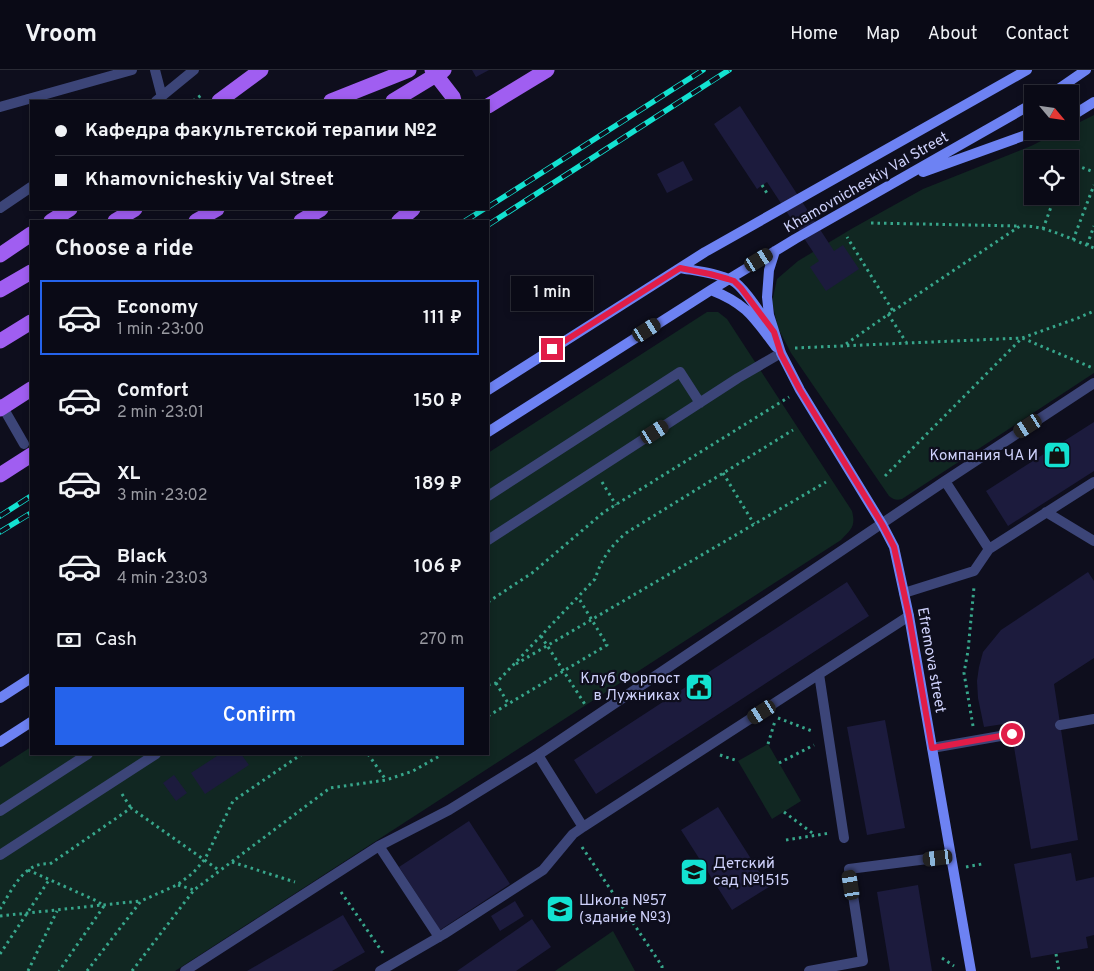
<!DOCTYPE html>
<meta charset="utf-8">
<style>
body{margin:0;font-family:Overpass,sans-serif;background:#181823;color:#f1f3f6;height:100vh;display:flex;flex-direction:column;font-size:19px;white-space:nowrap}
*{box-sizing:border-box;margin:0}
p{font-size:16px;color:#999aa1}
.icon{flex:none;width:28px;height:28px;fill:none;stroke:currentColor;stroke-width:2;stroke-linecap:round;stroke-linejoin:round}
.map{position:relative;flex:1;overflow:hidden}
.side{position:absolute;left:30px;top:150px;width:459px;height:535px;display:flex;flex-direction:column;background:#0a0a16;border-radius:0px;box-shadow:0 2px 8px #0003,0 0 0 1px #2a2b35}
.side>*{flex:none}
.hud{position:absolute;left:30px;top:30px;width:459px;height:110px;border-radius:0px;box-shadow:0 2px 8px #0003,0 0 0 1px #2a2b35;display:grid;align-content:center;height:110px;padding:0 25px;background:#0a0a16}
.needle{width:32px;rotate:119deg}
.fabs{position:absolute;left:1024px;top:15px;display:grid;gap:10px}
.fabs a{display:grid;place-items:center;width:55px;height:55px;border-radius:0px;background:#0a0a16;box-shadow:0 2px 8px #0003,0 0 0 1px #2a2b35;font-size:25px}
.end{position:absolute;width:22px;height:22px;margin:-11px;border:6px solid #e11d48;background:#fff;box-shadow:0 0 0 2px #fff}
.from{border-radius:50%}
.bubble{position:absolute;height:35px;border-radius:0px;background:#0a0a16;box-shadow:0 2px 8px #0003,0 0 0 1px #2a2b35;font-size:16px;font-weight:600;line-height:35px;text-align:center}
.car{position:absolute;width:15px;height:30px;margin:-15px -8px;border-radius:6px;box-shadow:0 0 4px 1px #0007;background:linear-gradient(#222 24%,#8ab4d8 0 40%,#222 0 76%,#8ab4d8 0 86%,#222 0)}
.hud b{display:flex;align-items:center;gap:18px;height:48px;font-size:19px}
.hud b+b{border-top:1px solid #2a2b35}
.hud i{width:12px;height:12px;background:#f1f3f6}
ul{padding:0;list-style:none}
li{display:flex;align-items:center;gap:15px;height:75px;margin:0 10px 8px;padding:0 15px;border:2px solid transparent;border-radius:0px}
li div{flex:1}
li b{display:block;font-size:19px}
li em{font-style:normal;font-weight:600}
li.active{border-color:#2563eb}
li>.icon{width:45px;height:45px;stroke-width:1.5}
h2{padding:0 25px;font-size:22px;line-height:60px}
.pay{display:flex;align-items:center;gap:12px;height:55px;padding:0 25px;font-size:19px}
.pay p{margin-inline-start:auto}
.cta{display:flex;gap:10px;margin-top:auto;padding:10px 25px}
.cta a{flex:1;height:58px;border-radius:0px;background:#2563eb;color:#fff;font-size:20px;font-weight:600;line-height:58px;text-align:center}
header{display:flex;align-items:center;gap:30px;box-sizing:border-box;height:70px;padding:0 25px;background:#0a0a16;border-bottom:1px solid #2a2b35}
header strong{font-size:24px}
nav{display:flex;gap:28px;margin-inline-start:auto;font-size:18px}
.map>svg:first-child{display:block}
</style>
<header>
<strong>Vroom</strong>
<nav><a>Home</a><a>Map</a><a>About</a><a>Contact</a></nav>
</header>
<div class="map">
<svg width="1094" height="901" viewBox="0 0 1094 901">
<rect width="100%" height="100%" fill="#0e0e1d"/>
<path fill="#112722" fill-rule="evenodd" d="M1094,45V303L902,429C896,431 893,429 889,426L791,283L778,258L772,232L777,209L798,191L853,158L923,119L1031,76L1061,61H1070V57ZM1032,89H1070V126H1032Z
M707,242H718L727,249L852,441C856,457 851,459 841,470L175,901H0V697L31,677V684H488V383Z
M768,674L801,731L772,749L738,691Z
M613,861L635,901H555Z"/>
<path fill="#1c1b3d" d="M472,0H489L476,7Z
M740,36L834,181L843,175L859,199L826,221L810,197L819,191L767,112L757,119L714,54Z
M683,91L693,110L667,123L657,104Z
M1094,352V401L1008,456L986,421Z
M1088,502L1094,511V588L1054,614L1078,770L1031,779L1010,653L984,657L978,628L977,611L979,597L983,582L1001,560Z
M847,512L869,546L596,724L574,690Z
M885,650L905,758L867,765L847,657Z
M220,684H241L249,695L205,724L191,703Z
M174,705L187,723L176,731L163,713Z
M718,737L769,817L732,840L681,760Z
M469,751L510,814L440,860L399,797Z
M1071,783L1076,811L1094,807V865L1086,867L1088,878L1031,888L1014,794Z
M918,815L932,901H890L877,822Z
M515,831L524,846L500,861L491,846Z
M343,845L365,882L332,901H247Z
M532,849L551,877L516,901H457Z"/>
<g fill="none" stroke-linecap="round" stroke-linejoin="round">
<path stroke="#37a68b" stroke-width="3" stroke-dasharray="2.5 4" stroke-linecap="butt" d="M193,31L203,24
M1033,81L1057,89
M1070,93L1094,102
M762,115L768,125
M871,153L1019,156
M1043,159L1055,126
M1073,170L1094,115
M1087,175L1094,156
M893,241L1020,156C1045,155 1070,169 1094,178
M888,244L906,272
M846,274L893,241L847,167
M795,278L1022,268L1078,248L1094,241
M723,403L754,454
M885,406L1022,268L1093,298
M602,412L616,435
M488,532L532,503L604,442L789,327
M541,566L586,636
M516,594L826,412
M496,613L508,633
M488,615L496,613L595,509C602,488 610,477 626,463L793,360
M488,646L607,575L578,527
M778,648L812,661
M973,656L964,603L968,581L974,517
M768,674L775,651
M368,684L386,710
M720,685L738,691
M779,693L814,675
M122,724L131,738
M784,742L815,765
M786,770L830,763
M582,777L662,896V901
M232,792L295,812
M966,797L982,794
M28,800L97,831L104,836L59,901
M178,815L194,820
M341,822L383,883
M0,839C12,820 24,791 50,794L131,738L220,801
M0,846L140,831
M0,884L49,810
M1056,884L1059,901
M942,888L954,896
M28,901L57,841
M87,901L141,831L177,815L193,803L205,789L233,731L302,684
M132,901L194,820L330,718L386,710L413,701L443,684"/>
<path stroke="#3c4578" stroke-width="10" d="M155,0L162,27
M156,31L194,0
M0,37L132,0
M0,138L31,117
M1,334L24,374
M945,411L989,479L1094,412
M488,426L680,302L700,333
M1046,442L1094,471
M488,470L738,308L781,283
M904,523L974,501L989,479
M819,604L844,768
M1060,655L1094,649
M932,678L1012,664
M538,685L583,757
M0,741L88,684
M379,776L439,867
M0,785L156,684
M185,901L379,776L449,740L538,685L945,411L1094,313
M380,901L444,864L543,800L573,764L583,757L909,546
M809,901L863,891L849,799L951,786"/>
<path stroke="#6d82f3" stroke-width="10" d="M1051,24L1086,0
M1070,47L1094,32
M923,102L1037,61
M775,181L769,200L767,227L769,245L781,283L800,320L882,454L894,477L909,546L971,901
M680,198C697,201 718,203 733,211C744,217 762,246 770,257
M711,220C747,234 754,248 776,277
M488,320L705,182L1027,0
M488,362L711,220L795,169L1032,34
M0,628L31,608
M0,672L31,652"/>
<path stroke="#a05ef1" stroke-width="15" d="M432,0L453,27L454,31
M219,31L261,0
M331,31L409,0
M488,36L547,0
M51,151L70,139
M115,151L135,139
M196,151L217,139
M301,151L321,139
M399,151L413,139
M0,185L31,164
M0,220L31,202
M0,271L31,252
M0,405L31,385"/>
<g stroke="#13e2d1" stroke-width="5.5">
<path id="rail" d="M488,137L703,0
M465,151L484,139
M488,155L729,0
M0,446L31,426
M0,462L31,443"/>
</g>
<use href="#rail" stroke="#0e0e1d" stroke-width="4" stroke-dasharray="11" stroke-linecap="butt"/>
<path stroke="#a05ef1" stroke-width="15" d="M393,31L444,0
M0,339L31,319"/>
</g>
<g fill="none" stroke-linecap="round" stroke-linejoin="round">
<path stroke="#e11d48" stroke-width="6" d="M552,279L680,198L710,204L728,209L734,211L741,218L774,262L781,284L800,320L882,454L894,477L909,546L932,678L1012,664"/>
</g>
<defs>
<g id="shop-square" transform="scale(1.4375)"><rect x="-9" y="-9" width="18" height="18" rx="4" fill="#13e2d1" stroke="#0e0e1d"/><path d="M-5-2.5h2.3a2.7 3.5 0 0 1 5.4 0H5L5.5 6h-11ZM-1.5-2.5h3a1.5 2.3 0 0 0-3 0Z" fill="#111"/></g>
<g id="civic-square" transform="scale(1.4375)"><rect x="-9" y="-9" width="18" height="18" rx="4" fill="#13e2d1" stroke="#0e0e1d"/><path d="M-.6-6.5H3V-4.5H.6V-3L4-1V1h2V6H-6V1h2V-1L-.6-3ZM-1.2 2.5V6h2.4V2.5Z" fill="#111"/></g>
<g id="school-square" transform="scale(1.4375)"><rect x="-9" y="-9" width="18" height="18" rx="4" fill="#13e2d1" stroke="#0e0e1d"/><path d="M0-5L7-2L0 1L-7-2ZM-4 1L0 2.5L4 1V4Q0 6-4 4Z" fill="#111"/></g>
</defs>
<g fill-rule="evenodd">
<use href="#shop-square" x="1057" y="385"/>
<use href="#civic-square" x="699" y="617"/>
<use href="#school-square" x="694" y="802"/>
<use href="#school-square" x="560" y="839"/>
</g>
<g text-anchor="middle" stroke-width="4.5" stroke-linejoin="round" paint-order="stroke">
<g font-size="15" fill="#ced1fb" stroke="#0e0e1d">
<text transform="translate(866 112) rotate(-30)" y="5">Khamovnicheskiy Val Street</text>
<text transform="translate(932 590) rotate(80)" y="5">Efremova street</text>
</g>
<g font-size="15" fill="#ced1fb" stroke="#0e0e1d" text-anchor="end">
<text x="1038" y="390">Компания ЧА И</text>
<text x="680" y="613">Клуб Форпост<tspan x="680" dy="17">в Лужниках</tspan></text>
<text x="713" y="798" text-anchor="start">Детский<tspan x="713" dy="17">сад №1515</tspan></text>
<text x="579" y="835" text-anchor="start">Школа №57<tspan x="579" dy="17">(здание №3)</tspan></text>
</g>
</g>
</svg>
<div class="fabs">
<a><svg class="needle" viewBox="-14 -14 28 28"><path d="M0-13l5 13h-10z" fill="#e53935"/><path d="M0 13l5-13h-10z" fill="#999aa1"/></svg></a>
<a><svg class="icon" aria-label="locate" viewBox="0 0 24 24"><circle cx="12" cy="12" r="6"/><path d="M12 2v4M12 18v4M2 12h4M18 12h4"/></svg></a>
</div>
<i class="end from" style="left:1012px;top:664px"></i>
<i class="end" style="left:552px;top:279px"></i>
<div class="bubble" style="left:511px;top:206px;width:82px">1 min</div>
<i class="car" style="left:759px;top:190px;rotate:59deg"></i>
<i class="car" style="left:647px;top:260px;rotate:58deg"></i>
<i class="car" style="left:1028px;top:356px;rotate:237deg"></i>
<i class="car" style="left:655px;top:362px;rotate:57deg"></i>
<i class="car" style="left:762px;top:642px;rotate:237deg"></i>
<i class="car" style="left:938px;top:788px;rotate:263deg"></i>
<i class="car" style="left:851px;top:815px;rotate:351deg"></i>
<div class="hud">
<b><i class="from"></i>Кафедра факультетской терапии №2</b>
<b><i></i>Khamovnicheskiy Val Street</b>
</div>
<section class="side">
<h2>Choose a ride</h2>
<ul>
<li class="active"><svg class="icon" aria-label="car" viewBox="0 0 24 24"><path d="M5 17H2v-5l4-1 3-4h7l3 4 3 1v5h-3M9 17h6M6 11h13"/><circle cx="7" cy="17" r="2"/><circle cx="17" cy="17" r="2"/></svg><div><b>Economy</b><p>1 min · 23:00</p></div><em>111 ₽</em></li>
<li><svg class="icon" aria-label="car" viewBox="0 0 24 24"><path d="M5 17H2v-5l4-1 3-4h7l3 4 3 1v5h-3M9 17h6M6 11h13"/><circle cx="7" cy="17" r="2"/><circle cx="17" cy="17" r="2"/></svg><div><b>Comfort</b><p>2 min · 23:01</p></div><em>150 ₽</em></li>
<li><svg class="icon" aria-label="car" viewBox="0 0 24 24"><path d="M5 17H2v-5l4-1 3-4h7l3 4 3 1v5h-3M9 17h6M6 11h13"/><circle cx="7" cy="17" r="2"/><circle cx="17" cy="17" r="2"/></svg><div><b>XL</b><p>3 min · 23:02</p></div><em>189 ₽</em></li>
<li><svg class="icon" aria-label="car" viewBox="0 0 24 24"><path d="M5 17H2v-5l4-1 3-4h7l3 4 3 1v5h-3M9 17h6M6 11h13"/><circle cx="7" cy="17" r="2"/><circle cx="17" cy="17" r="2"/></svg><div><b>Black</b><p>4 min · 23:03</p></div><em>106 ₽</em></li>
</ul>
<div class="pay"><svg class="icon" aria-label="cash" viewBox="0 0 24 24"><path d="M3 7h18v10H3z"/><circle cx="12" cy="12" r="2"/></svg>Cash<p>270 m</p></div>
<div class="cta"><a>Confirm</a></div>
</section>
</div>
